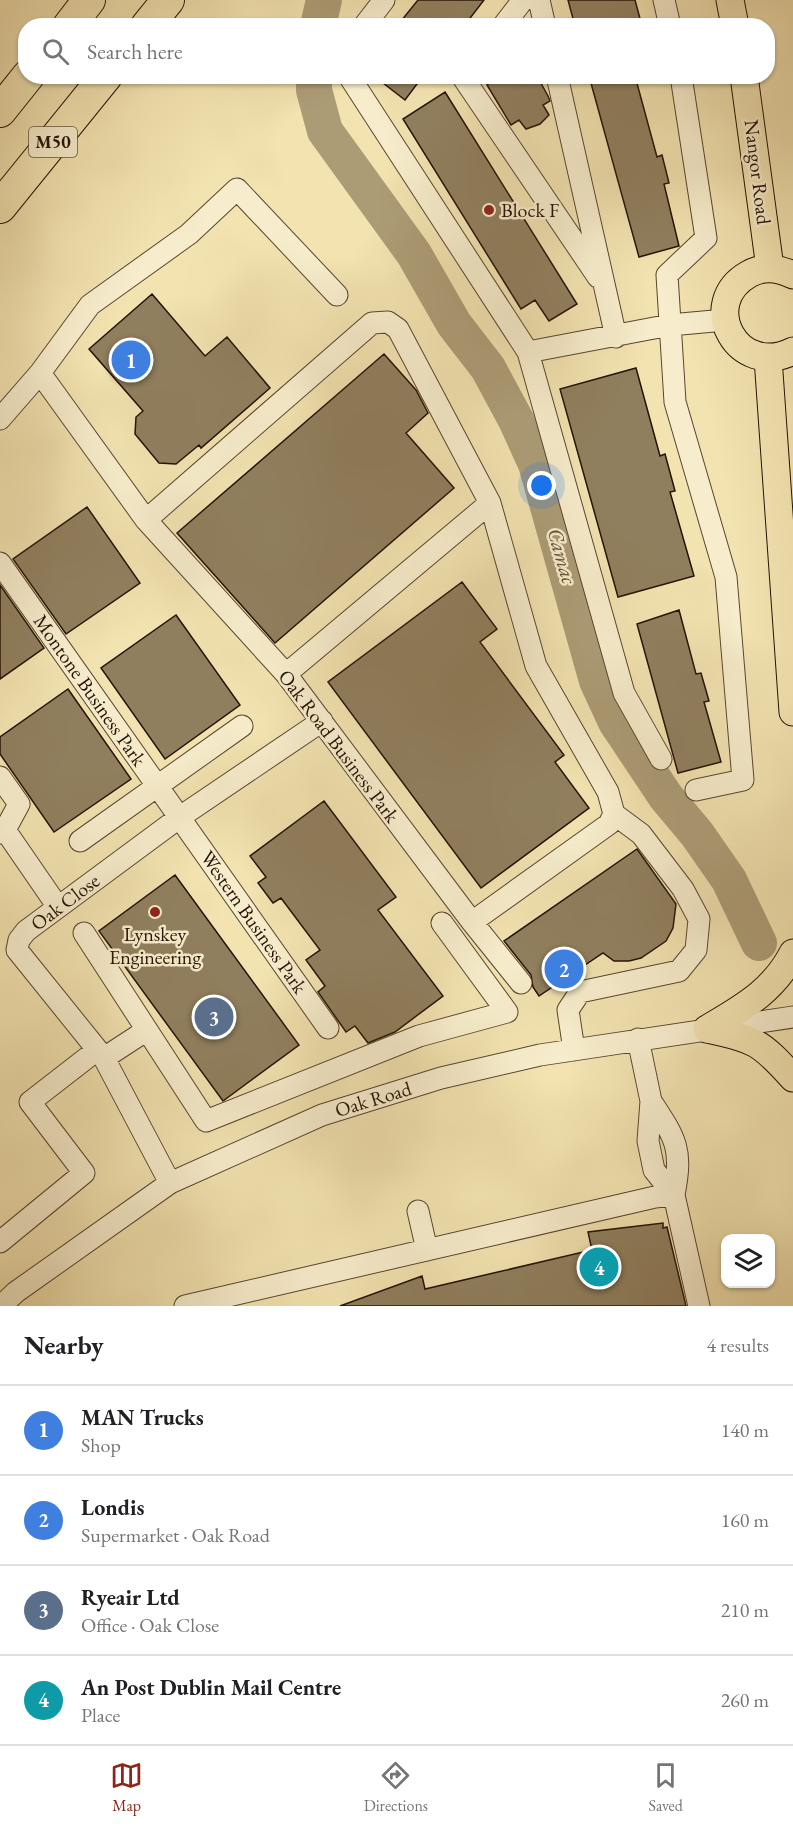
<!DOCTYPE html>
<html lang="en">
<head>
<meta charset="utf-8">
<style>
	:root { --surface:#fff; --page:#f6f6f6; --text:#202124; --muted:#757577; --line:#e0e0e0; --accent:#8f2418 }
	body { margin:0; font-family:"EB Garamond",serif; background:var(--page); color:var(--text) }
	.controls { position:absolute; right:18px; bottom:18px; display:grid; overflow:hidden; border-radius:12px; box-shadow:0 2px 4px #0004 }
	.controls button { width:54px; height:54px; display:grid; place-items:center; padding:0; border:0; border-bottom:2px solid var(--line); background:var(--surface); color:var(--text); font:30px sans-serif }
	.you { position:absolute; left:542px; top:486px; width:21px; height:21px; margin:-15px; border:4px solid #fff; border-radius:50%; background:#1a73e8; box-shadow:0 0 0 9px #1a73e833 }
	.badge { display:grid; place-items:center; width:39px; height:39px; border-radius:50%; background:var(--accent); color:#fff; font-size:20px; font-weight:700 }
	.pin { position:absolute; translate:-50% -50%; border:3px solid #fff; box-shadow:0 2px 6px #0006 }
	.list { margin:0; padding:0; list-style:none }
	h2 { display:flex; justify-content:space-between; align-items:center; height:78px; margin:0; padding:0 24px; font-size:26px }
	h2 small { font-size:20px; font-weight:400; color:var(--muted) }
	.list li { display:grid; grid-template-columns:39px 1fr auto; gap:18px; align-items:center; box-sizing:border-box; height:90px; padding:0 24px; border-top:2px solid var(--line) }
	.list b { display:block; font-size:22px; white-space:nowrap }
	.list p { margin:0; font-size:20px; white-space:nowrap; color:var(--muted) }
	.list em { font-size:20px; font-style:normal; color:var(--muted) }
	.icon { flex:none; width:33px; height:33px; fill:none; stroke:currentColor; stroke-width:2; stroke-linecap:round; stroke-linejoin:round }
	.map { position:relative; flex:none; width:793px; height:1306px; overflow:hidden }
	.search { position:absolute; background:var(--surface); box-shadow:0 2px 4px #0004; left:18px; right:18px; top:18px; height:66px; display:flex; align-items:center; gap:15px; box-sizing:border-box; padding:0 21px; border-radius:24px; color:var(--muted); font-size:22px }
	.sheet { height:438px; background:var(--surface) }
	nav { display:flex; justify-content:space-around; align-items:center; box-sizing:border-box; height:84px; border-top:2px solid var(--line); background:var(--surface); font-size:16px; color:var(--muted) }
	nav a { display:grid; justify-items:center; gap:3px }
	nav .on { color:var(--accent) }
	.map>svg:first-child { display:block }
</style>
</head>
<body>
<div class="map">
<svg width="793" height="1306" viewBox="0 0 793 1306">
	<rect width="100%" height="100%" fill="#f2e3b0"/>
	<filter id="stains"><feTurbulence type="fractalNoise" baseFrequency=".00333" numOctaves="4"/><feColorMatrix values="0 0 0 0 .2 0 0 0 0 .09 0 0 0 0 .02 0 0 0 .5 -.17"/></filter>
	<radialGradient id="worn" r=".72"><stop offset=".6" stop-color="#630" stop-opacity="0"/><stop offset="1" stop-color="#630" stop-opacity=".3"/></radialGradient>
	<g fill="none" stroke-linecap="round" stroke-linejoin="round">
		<path stroke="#ac9c76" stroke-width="36" d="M 318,26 L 324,0
			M 314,76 L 314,90 L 325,131 L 414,254 L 454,324 L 488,368 L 516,420 L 536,464 L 597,681 L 616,722 L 666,797 L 697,834 L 729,880 L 759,943"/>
	</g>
	<path fill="#907f5e" stroke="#251206" stroke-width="1.5" d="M 418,0 L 484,0 L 464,26 L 397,26 Z
		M 568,0 L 635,0 L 642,26 L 575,26 Z
		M 374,76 L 423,76 L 405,100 Z
		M 500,76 L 537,76 L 548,96 L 550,101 L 543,105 L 549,115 L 540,124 L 526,129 L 519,120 L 511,125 L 487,85 Z
		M 589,76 L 635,76 L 657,157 L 662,155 L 669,183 L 664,184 L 679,246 L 639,257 Z
		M 445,92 L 577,304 L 549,321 L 535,300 L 521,309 L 403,119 Z
		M 152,294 L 205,356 L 227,337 L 270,388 L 201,448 L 199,445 L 176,464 L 159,463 L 135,434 L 136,417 L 143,411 L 89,349 Z
		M 384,354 L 416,390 L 428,413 L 406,433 L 454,488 L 275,643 L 177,533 Z
		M 636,368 L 660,456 L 665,454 L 675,491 L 670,492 L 694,576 L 618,597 L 560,389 Z
		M 87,507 L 140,583 L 66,634 L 13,559 Z
		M 462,582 L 497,629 L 480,642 L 564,755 L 555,762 L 589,808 L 481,888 L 328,682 Z
		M 0,585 L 44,648 L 0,679 Z
		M 679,610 L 696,674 L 701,673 L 709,701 L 704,702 L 721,762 L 678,773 L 637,624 Z
		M 176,615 L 240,705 L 165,759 L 101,668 Z
		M 68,689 L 131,779 L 54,832 L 0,754 L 0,737 Z
		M 324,801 L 396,897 L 378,910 L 443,996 L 395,1032 L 368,1043 L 355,1026 L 346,1032 L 318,992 L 325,986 L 306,960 L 320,950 L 281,898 L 273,903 L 258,883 L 266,877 L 250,856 Z
		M 637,849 L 676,904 L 673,928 L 666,941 L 641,958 L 629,961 L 614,961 L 603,953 L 539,996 L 533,987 L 531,975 L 504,941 Z
		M 175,875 L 299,1045 L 223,1101 L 99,931 Z
		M 663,1223 L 663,1228 L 667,1227 L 686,1306 L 340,1306 L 422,1276 L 425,1289 L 592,1250 L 588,1232 Z"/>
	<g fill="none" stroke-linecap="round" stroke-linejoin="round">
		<g stroke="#584630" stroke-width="23">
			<path id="minor" d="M 539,0 L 545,26
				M 664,0 L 670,26
				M 364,26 L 384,0
				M 503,26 L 523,0
				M 349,76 L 528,352 L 624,693 L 661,759
				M 462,76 L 598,277
				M 557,76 L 616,337
				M 681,76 L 706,238 L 667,275 L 675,402 L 726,577 L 743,780 L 696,790
				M 528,352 L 670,325 L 725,320
				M 40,373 L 90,305 L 189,234 L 237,189 L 337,295
				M 0,419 L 40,373 L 146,520 L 286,674 L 472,922 L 521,983
				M 146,520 L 372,323 L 388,322 L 398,329 L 490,503 L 536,666 L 608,792 L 614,814 L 609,824 L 472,922
				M 0,563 L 328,1028
				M 286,674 L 490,503
				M 0,777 L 19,804 L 5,830 L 0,833
				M 5,830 L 58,907
				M 80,841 L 242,726
				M 84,933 L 206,1121 L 419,1036 L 507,1012 L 442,923
				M 638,1039 L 651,1101 L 648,1141 L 654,1170 L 674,1195 C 683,1149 676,1139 651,1101
				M 574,1050 L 568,1010 L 580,992 L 679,971 L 696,950 L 699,919 L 683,889 L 641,834 L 614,814
				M 104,1058 L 147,1030
				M 170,1183 L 104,1058 L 17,950 L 19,940 L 26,931 L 180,817 L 322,721
				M 418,1211 L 427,1250
				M 0,1242 L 84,1173 L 30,1102 L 97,1050
				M 1,1306 L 16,1292 L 170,1183 L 322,1115 L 441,1078 L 540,1055 L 793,1017
				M 185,1306 L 655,1197 L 674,1195 L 699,1306"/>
		</g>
		<g stroke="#251206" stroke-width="29">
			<path id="major" d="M 730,0 L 735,26
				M 744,76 L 770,268
				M 793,275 C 779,268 763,266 749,274 C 697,303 737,379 793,351
				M 768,358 L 793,712
				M 707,1029 C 742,1008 773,992 793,953
				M 707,1029 C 755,1040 759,1040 793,1078"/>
		</g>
		<g stroke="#251206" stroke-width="34">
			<path id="highway" d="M 69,26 L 89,0
				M 147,26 L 168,0
				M 0,111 L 28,76
				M 0,207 L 106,76"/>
		</g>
		<use href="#minor" stroke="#f7edcc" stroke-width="21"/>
		<use href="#major" stroke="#f2e3b0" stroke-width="27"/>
		<use href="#highway" stroke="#f2e3b0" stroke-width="32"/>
	</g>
	<g fill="#8f2418" stroke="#f7edcc" stroke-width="2">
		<circle cx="489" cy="210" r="6"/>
		<circle cx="155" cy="912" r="6"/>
	</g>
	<g text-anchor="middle" stroke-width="5" stroke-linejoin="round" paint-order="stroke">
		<rect fill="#f7edcc" stroke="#645441" stroke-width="1.5" x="29" y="127" width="48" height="30" rx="4.5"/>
		<g font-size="18" font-weight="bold" fill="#251206">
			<text x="53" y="148">M50</text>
		</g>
		<g font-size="20" fill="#251206" stroke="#f7edcc">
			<text transform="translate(758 172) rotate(83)" y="7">Nangor Road</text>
			<text transform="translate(90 690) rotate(55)" y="7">Montone Business Park</text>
			<text transform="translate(339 746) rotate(53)" y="7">Oak Road Business Park</text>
			<text transform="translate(65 902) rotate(-37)" y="7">Oak Close</text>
			<text transform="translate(254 922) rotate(55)" y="7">Western Business Park</text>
			<text transform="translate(373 1099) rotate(-17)" y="7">Oak Road</text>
		</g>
		<g font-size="20" fill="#251206" stroke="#f7edcc" text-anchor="start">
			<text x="501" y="217">Block F</text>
			<text x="155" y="941" text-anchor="middle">Lynskey<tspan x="155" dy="23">Engineering</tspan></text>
		</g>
		<g font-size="21" font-style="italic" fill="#625038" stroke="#f7edcc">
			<text transform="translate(562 556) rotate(74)" y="7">Camac</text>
		</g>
	</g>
	<rect width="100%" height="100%" filter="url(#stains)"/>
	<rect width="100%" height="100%" fill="url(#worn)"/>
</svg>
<div class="controls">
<button><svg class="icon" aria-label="layers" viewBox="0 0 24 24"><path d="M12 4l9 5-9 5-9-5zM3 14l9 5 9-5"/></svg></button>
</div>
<div class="you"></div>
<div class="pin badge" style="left:131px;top:360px;background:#3f7fe0">1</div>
<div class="pin badge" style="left:564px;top:969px;background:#3f7fe0">2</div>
<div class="pin badge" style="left:214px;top:1017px;background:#5c6f8a">3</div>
<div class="pin badge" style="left:599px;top:1267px;background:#0f9aa8">4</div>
<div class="search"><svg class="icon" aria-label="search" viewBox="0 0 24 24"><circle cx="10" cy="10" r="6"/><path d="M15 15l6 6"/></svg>Search here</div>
</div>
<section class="sheet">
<h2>Nearby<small>4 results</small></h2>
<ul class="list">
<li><span class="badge" style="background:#3f7fe0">1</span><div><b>MAN Trucks</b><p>Shop</p></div><em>140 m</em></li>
<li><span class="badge" style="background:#3f7fe0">2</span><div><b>Londis</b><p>Supermarket · Oak Road</p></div><em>160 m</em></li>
<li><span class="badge" style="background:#5c6f8a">3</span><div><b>Ryeair Ltd</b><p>Office · Oak Close</p></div><em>210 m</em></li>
<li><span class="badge" style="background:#0f9aa8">4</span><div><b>An Post Dublin Mail Centre</b><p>Place</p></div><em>260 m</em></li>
</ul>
</section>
<nav>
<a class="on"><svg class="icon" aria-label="map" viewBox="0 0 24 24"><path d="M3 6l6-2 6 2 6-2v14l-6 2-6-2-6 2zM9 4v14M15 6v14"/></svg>Map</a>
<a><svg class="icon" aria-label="directions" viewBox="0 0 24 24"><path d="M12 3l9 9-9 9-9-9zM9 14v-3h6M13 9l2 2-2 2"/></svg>Directions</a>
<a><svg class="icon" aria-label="saved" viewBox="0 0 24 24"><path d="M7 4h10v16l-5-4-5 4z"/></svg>Saved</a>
</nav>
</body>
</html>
